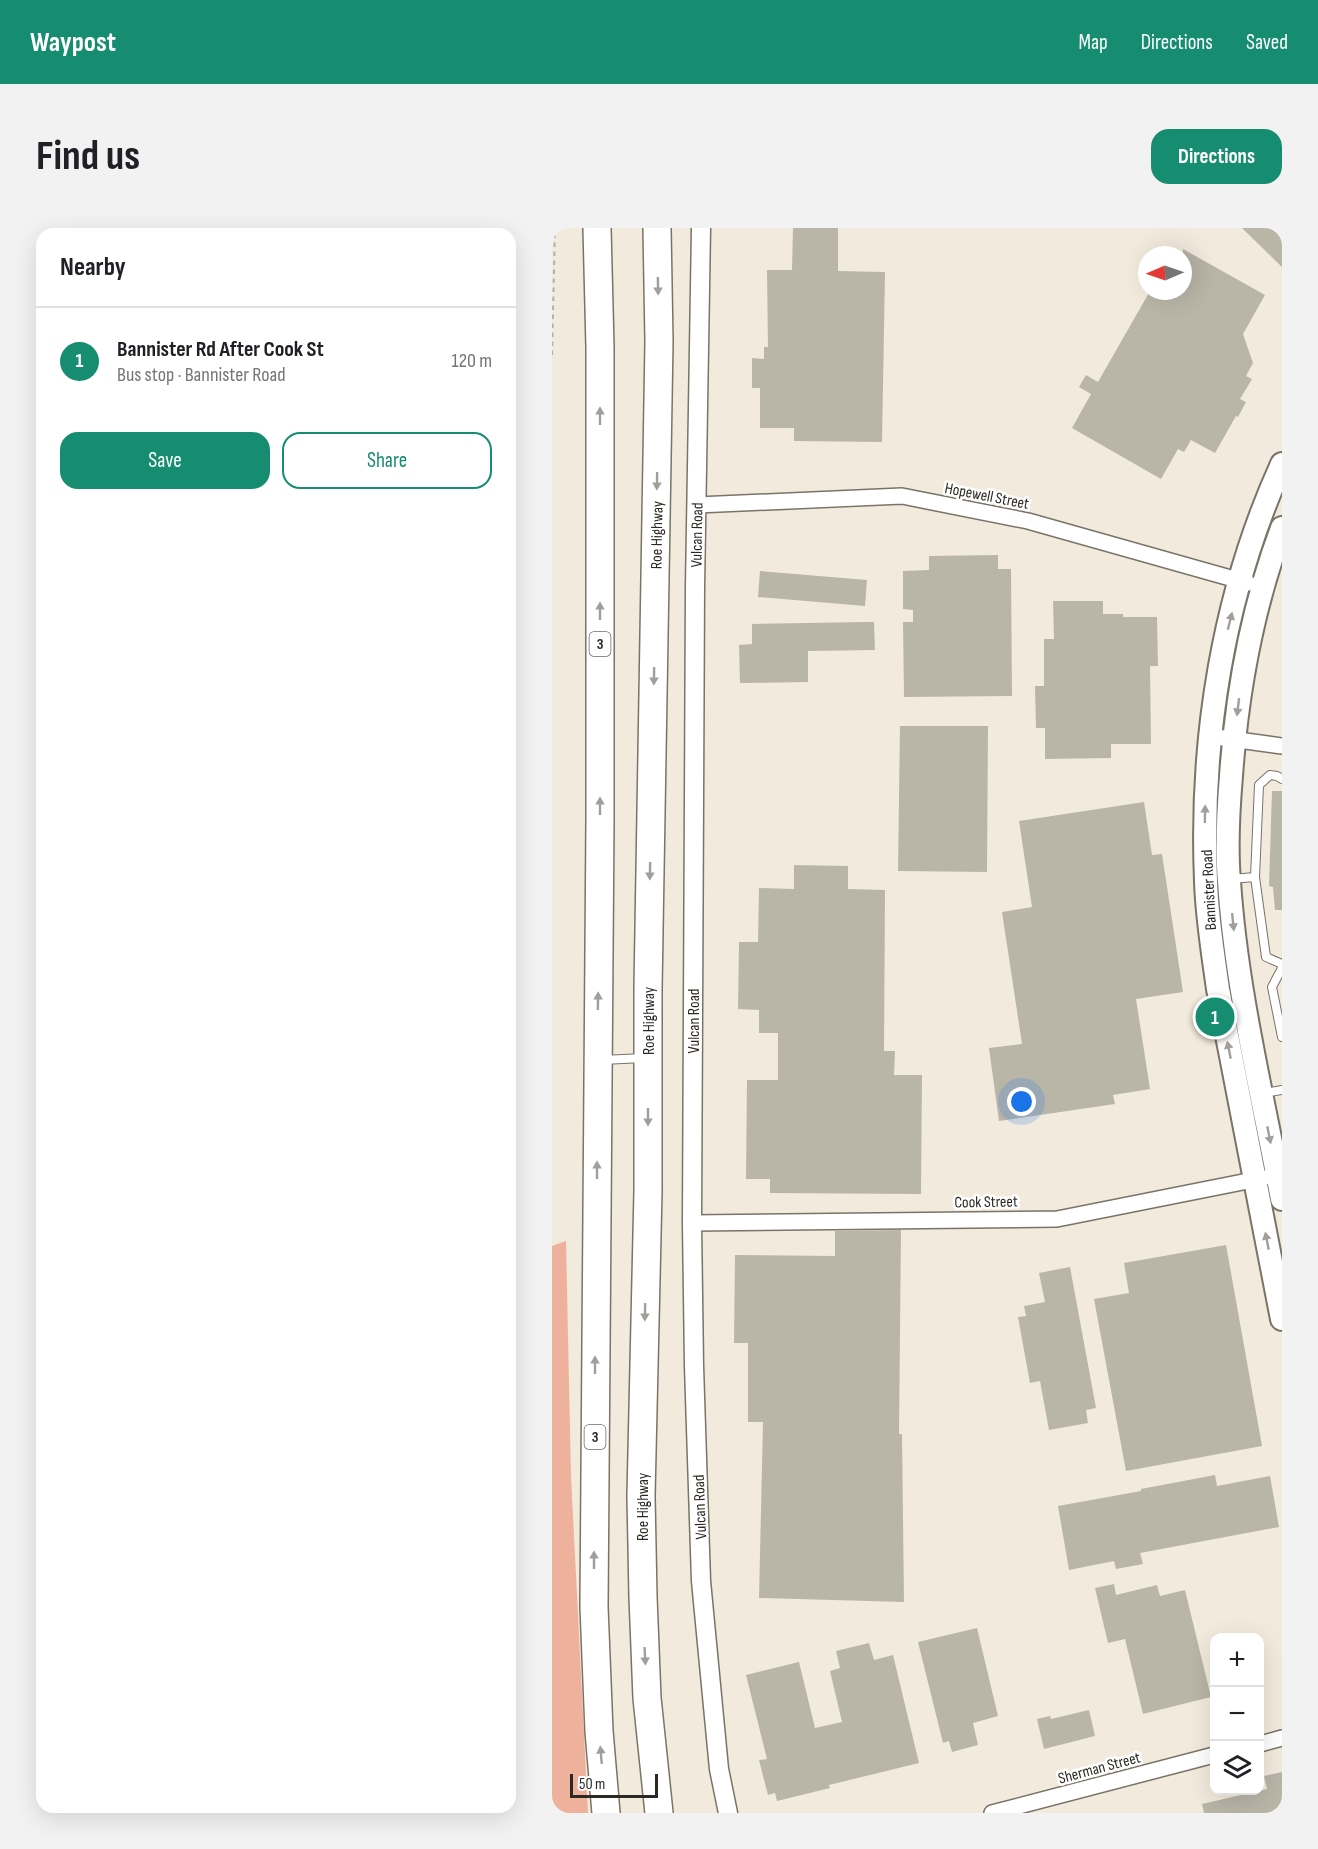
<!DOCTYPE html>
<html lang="en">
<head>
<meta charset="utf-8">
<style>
	:root { --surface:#fff; --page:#f2f2f2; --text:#202124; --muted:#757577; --line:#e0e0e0; --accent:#168d70 }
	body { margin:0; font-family:"Sofia Sans Condensed",sans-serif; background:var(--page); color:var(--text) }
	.controls { position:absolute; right:18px; bottom:18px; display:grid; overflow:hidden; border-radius:12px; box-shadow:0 6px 24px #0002 }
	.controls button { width:54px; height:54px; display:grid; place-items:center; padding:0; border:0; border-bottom:2px solid var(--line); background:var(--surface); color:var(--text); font:30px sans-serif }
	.compass { position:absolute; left:586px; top:18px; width:54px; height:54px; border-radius:50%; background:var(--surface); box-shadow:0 6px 24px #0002; rotate:268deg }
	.scale { position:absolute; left:18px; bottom:15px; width:88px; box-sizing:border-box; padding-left:6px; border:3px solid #2c2924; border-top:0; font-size:16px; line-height:21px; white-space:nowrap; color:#2c2924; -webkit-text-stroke:4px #fff; paint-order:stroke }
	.you { position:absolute; left:470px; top:874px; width:21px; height:21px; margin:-15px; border:4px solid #fff; border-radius:50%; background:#1a73e8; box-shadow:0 0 0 9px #1a73e833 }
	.badge { display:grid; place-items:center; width:39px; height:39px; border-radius:50%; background:var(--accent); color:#fff; font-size:20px; font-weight:700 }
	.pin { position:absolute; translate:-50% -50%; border:3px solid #fff; box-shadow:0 2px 6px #0006 }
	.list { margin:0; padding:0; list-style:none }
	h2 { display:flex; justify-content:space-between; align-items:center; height:78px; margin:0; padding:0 24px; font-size:26px }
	h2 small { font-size:20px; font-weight:400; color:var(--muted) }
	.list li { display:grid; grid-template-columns:39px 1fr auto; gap:18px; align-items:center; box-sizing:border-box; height:108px; padding:0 24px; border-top:2px solid var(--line) }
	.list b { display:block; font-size:22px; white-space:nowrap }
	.list p { margin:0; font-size:20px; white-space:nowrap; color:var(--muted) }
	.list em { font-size:20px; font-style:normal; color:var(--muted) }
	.actions { display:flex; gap:12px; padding:18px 24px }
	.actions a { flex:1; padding:14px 0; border:2px solid var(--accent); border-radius:18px; text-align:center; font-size:21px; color:var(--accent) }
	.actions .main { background:var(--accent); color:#fff }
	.icon { flex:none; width:33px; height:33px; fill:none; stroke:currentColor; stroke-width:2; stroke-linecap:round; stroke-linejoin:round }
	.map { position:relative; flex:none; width:730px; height:1585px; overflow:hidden; border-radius:18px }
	header { display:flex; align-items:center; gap:36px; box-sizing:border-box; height:84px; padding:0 30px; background:var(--accent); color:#fff }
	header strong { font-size:28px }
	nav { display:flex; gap:33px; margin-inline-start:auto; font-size:21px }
	.intro { display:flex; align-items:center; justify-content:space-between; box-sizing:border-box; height:144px; padding:0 36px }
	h1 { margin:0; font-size:42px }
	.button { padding:15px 27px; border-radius:18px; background:var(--accent); color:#fff; font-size:21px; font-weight:700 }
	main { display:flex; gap:36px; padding:0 36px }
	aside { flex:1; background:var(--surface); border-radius:18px; box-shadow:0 6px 24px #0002 }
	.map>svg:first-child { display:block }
</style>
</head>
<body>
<header>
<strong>Waypost</strong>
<nav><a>Map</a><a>Directions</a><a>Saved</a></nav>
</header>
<div class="intro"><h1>Find us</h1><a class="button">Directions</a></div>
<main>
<aside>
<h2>Nearby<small></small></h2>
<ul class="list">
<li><span class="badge">1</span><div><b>Bannister Rd After Cook St</b><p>Bus stop · Bannister Road</p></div><em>120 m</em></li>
</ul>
<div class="actions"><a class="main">Save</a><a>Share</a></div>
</aside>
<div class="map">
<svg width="730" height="1585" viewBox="0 0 730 1585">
	<rect width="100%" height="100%" fill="#f2eadd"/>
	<path fill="#eeb29c" d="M 14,1013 L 19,1248 L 36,1585 L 0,1585 L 0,1018 Z"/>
	<path fill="#b9b6a8" d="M 241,0 L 286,0 L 286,43 L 333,44 L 330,214 L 242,213 L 242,200 L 208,200 L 208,160 L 200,160 L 200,130 L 212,131 L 212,119 L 216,119 L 215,42 L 240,42 Z
		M 690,0 L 723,0 L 730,6 L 730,39 Z
		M 631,21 L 713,67 L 691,106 L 701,135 L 694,148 L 700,151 L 688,171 L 694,174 L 686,189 L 684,188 L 663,225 L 639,212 L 632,224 L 626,221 L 609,251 L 520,200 L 539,166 L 527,159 L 534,147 L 546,154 L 598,63 L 631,63 Z
		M 446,327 L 446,341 L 459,341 L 460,468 L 352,469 L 351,394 L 361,394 L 361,382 L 351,381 L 351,343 L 377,342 L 377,328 Z
		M 208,343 L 315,352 L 313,378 L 206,369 Z
		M 501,373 L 551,373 L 551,386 L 571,386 L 571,389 L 605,389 L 606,438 L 598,438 L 599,516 L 559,516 L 559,530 L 493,531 L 493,500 L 484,500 L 483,458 L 492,458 L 492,411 L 502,411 Z
		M 314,394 L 322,394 L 323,422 L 256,423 L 256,454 L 188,455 L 187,417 L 200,416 L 200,396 Z
		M 348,498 L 436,498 L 435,644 L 346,643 Z
		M 720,563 L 730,563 L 730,682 L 723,682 L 721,659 L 717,658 Z
		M 592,574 L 600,627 L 610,626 L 631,764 L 584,771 L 598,861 L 561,867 L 563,876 L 447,893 L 437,820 L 470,816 L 450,684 L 480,679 L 467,593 Z
		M 242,637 L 296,638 L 296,661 L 333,662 L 332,823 L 343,823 L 342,847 L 370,847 L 369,966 L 218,965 L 218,951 L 194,951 L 195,852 L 226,852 L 226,805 L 207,805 L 207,782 L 186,781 L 187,714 L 206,714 L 207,660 L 242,661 Z
		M 349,1002 L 347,1206 L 350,1206 L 352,1374 L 207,1370 L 211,1194 L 196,1194 L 196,1115 L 182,1115 L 183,1027 L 283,1028 L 283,1003 Z
		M 674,1017 L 710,1218 L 574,1243 L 542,1071 L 577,1065 L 572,1035 Z
		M 518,1039 L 544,1180 L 534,1182 L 536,1195 L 497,1202 L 488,1153 L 478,1155 L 466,1089 L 474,1088 L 472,1078 L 493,1074 L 487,1045 Z
		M 663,1247 L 665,1258 L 718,1248 L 727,1299 L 588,1325 L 591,1336 L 564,1341 L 562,1333 L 517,1342 L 506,1278 L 589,1263 L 589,1261 Z
		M 562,1356 L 564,1367 L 605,1357 L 608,1368 L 633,1362 L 659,1469 L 591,1486 L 573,1411 L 556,1415 L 543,1360 Z
		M 425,1400 L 446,1488 L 421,1495 L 426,1517 L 400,1524 L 397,1513 L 391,1515 L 366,1414 Z
		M 317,1415 L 322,1432 L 341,1427 L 367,1535 L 277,1557 L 278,1560 L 225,1573 L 223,1565 L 216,1567 L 207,1532 L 215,1531 L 194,1447 L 247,1434 L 263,1500 L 290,1494 L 278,1443 L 288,1440 L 284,1423 Z
		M 537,1482 L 543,1508 L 492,1521 L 485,1491 L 498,1488 L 499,1491 Z
		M 730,1544 L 730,1585 L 652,1585 L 650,1576 L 715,1561 L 712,1548 Z"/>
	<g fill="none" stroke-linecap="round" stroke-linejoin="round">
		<g stroke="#7a7367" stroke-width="10">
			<path id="service" d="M 703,649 L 714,729 L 730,736
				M 679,651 L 703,649 L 707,557 L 718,547 L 725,548 L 730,551
				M 730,740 L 720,759 L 730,809
				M 50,832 L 92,830
				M 712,865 L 730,862"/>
		</g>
		<g stroke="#7a7367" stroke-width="18">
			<path id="minor" d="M 145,277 L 350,268 L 476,293 L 696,355
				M 657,508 L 730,518
				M 140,995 L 505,991 L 711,950
				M 708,1516 L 730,1510
				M 440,1585 L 662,1527"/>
		</g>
		<g stroke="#7a7367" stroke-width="21">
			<path id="tertiary" d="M 149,0 L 143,359 L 140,995 L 142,1138 L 149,1353 L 167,1541 L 176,1585"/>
		</g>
		<g stroke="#7a7367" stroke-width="26">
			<path id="primary" d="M 730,236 C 671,366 648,511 654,653 C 655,689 661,725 666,761 L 730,1091
				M 730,300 C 700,380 685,463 679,548 C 676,583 674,618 677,653 C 684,760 710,865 730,971"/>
		</g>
		<g stroke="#7a7367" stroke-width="30">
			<path id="motorway" d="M 45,0 L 48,119 L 48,592 L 42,1379 L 47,1503 L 54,1585
				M 105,0 L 107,113 L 96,761 L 96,963 L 89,1268 L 91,1369 L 95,1470 L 107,1585"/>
		</g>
		<path stroke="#b6afa5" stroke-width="2" stroke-dasharray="4.5 4.5" stroke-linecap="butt" d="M 0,127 L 3,0"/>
		<use href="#service" stroke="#fff" stroke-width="8"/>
		<use href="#minor" stroke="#fff" stroke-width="15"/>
		<use href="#tertiary" stroke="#fff" stroke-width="18"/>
		<use href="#primary" stroke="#fff" stroke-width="22"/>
		<use href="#motorway" stroke="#fff" stroke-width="27"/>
	</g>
	<defs><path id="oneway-solid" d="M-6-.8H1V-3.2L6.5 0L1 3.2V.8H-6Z" transform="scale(1.5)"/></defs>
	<g fill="#a09f9c">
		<use href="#oneway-solid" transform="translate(106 58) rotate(89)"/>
		<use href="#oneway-solid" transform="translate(48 188) rotate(-90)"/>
		<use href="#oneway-solid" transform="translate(105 253) rotate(91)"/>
		<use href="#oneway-solid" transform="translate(48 383) rotate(-90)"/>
		<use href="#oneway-solid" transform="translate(678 393) rotate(-76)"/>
		<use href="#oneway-solid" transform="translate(102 448) rotate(91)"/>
		<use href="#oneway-solid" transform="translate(686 479) rotate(97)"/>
		<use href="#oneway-solid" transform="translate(48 578) rotate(-90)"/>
		<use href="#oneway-solid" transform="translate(653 586) rotate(-89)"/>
		<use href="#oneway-solid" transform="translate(98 643) rotate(91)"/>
		<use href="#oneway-solid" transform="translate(681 694) rotate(84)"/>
		<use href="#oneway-solid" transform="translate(46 773) rotate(-89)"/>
		<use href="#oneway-solid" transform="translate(677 822) rotate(-101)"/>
		<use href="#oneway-solid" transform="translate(96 889) rotate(90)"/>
		<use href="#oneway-solid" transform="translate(717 907) rotate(79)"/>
		<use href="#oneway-solid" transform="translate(45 942) rotate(-90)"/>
		<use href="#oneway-solid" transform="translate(715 1013) rotate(-101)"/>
		<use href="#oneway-solid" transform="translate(93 1084) rotate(91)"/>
		<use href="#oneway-solid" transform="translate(43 1137) rotate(-90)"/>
		<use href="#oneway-solid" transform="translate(42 1332) rotate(-90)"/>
		<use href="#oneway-solid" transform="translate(93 1428) rotate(87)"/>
		<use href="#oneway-solid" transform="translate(49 1527) rotate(-95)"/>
	</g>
	<g text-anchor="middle" stroke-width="5" stroke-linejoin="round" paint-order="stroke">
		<g fill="#fff" stroke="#6b6966" stroke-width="1.5">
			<rect x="37.5" y="404" width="21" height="24" rx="4.5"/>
			<rect x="32.5" y="1197" width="21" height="24" rx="4.5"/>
		</g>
		<g font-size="15" font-weight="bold" fill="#2c2924">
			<text x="48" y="421">3</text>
			<text x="43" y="1214">3</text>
		</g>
		<g font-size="16" fill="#2c2924" stroke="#fff">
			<text transform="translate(435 267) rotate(11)" y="6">Hopewell Street</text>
			<text transform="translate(104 307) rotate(-89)" y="6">Roe Highway</text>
			<text transform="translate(144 307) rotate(-89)" y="6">Vulcan Road</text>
			<text transform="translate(656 662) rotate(-93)" y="6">Bannister Road</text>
			<text transform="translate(96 793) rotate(-90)" y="6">Roe Highway</text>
			<text transform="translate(141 793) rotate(-90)" y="6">Vulcan Road</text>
			<text transform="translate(434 973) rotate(-1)" y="6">Cook Street</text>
			<text transform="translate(90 1279) rotate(-90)" y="6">Roe Highway</text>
			<text transform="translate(147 1279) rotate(-92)" y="6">Vulcan Road</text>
			<text transform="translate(547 1539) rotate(-15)" y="6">Sherman Street</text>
		</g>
	</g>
</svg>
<div class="controls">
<button>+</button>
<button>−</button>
<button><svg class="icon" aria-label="layers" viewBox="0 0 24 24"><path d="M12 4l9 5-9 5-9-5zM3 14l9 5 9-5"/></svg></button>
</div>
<svg class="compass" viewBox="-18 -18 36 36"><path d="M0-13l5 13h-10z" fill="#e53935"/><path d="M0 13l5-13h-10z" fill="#757577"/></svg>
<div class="scale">50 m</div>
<div class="you"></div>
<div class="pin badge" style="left:663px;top:789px">1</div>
</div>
</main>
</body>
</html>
